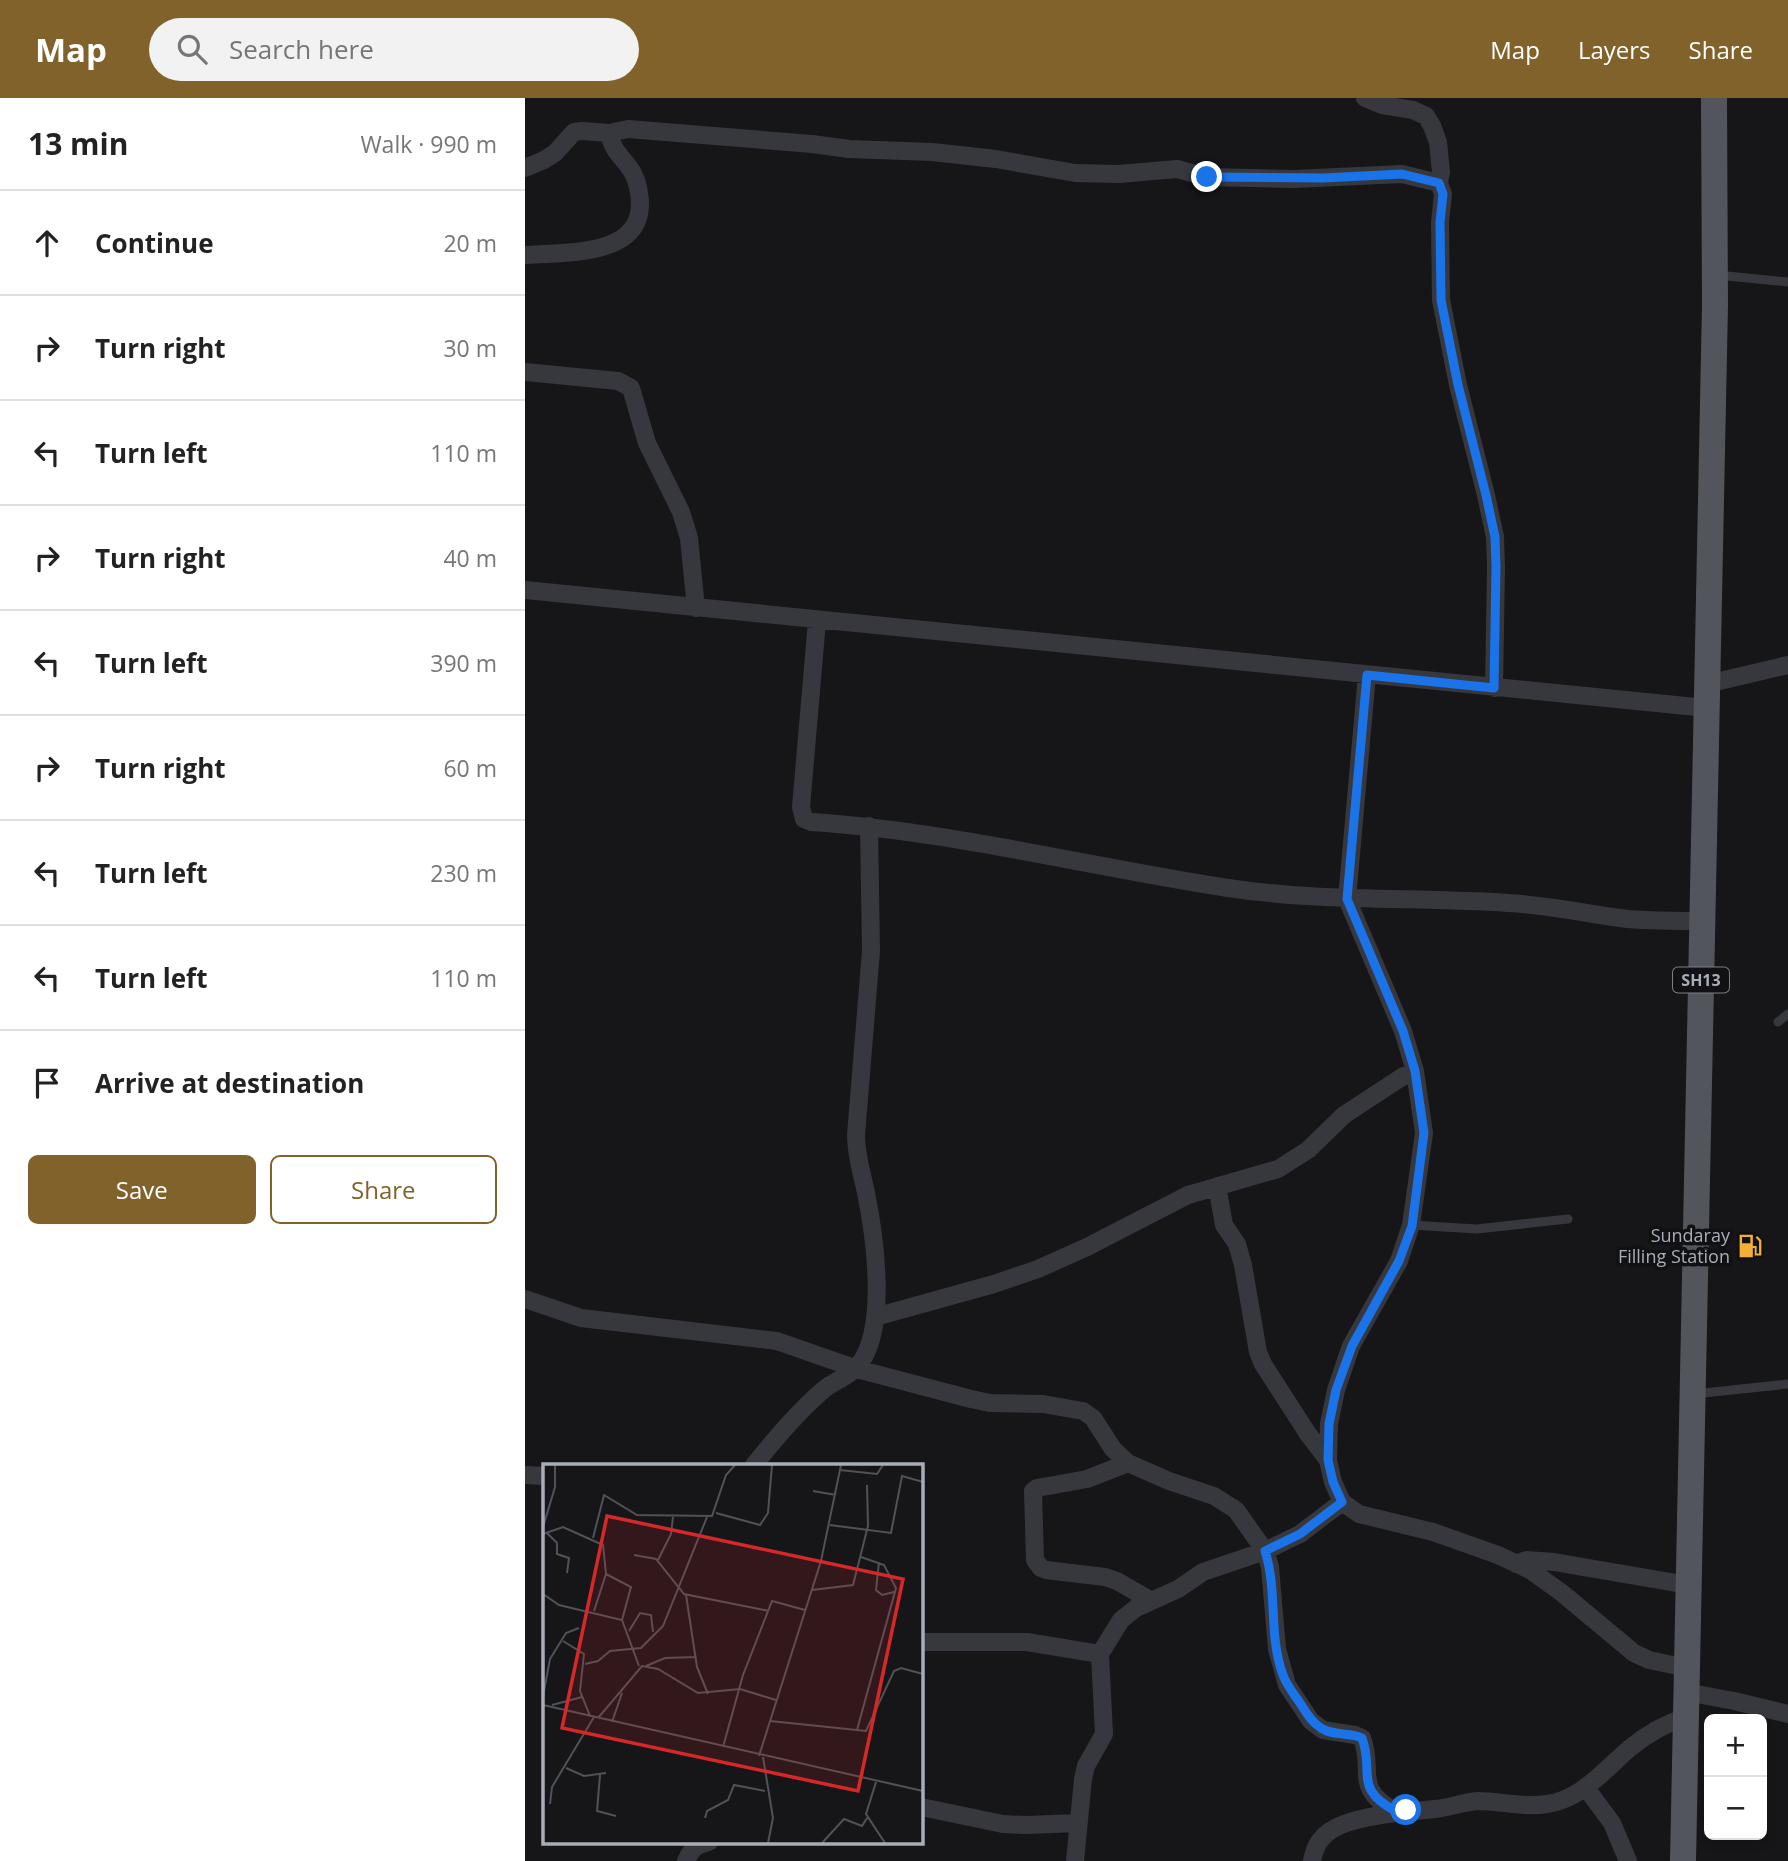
<!DOCTYPE html>
<html lang="en">
<head>
<meta charset="utf-8">
<style>
	:root { --surface:#fff; --page:#f2f2f2; --text:#222; --muted:#767676; --line:#e0e0e0; --accent:#80622a }
	body { margin:0; font-family:"Open Sans",sans-serif; background:var(--page); color:var(--text) }
	.controls { position:absolute; right:21px; bottom:21px; display:grid; overflow:hidden; border-radius:10px; box-shadow:0 4px 10px #0003 }
	.controls button { width:63px; height:63px; display:grid; place-items:center; padding:0; border:0; border-bottom:2px solid var(--line); background:var(--surface); color:var(--text); font:35px sans-serif }
	.stop { position:absolute; width:21px; height:21px; margin:-16px; border:5px solid #1a73e8; border-radius:50%; background:#fff }
	.stop.end { background:#1a73e8; border-color:#fff; box-shadow:0 2px 7px #0008 }
	.list { margin:0; padding:0; list-style:none }
	h2 { display:flex; justify-content:space-between; align-items:center; height:91px; margin:0; padding:0 28px; font-size:30px }
	h2 small { font-size:23px; font-weight:400; color:var(--muted) }
	.list li { display:grid; grid-template-columns:46px 1fr auto; gap:21px; align-items:center; box-sizing:border-box; height:105px; padding:0 28px; border-top:2px solid var(--line) }
	.list b { display:block; font-size:26px; white-space:nowrap }
	.list em { font-size:23px; font-style:normal; color:var(--muted) }
	.actions { display:flex; gap:14px; padding:21px 28px }
	.actions a { flex:1; padding:16px 0; border:2px solid var(--accent); border-radius:10px; text-align:center; font-size:24px; color:var(--accent) }
	.actions .main { background:var(--accent); color:#fff }
	.icon { flex:none; width:38px; height:38px; fill:none; stroke:currentColor; stroke-width:2; stroke-linecap:round; stroke-linejoin:round }
	.map { position:relative; flex:none; width:1263px; height:1763px; overflow:hidden }
	header { display:flex; align-items:center; gap:42px; box-sizing:border-box; height:98px; padding:0 35px; background:var(--accent); color:#fff }
	header strong { font-size:33px }
	nav { display:flex; gap:38px; margin-inline-start:auto; font-size:24px }
	.search { width:490px; height:63px; background:var(--page); display:flex; align-items:center; gap:18px; box-sizing:border-box; padding:0 24px; border-radius:38px; color:var(--muted); font-size:26px }
	main { display:flex }
	aside { flex:1; background:var(--surface) }
	.map>svg:first-child { display:block }
</style>
</head>
<body>
<header>
<strong>Map</strong>
<div class="search"><svg class="icon" aria-label="search" viewBox="0 0 24 24"><circle cx="10" cy="10" r="6"/><path d="M15 15l6 6"/></svg>Search here</div>
<nav><a>Map</a><a>Layers</a><a>Share</a></nav>
</header>
<main>
<aside>
<h2>13 min<small>Walk · 990 m</small></h2>
<ul class="list">
<li><svg class="icon" aria-label="ahead" viewBox="0 0 24 24"><path d="M12 20V5M6 11l6-6 6 6"/></svg><div><b>Continue</b></div><em>20 m</em></li>
<li><svg class="icon" aria-label="right" viewBox="0 0 24 24"><path d="M7 20v-9h11M14 6l5 5-5 5"/></svg><div><b>Turn right</b></div><em>30 m</em></li>
<li><svg class="icon" aria-label="left" viewBox="0 0 24 24"><path d="M17 20v-9H6M10 6l-5 5 5 5"/></svg><div><b>Turn left</b></div><em>110 m</em></li>
<li><svg class="icon" aria-label="right" viewBox="0 0 24 24"><path d="M7 20v-9h11M14 6l5 5-5 5"/></svg><div><b>Turn right</b></div><em>40 m</em></li>
<li><svg class="icon" aria-label="left" viewBox="0 0 24 24"><path d="M17 20v-9H6M10 6l-5 5 5 5"/></svg><div><b>Turn left</b></div><em>390 m</em></li>
<li><svg class="icon" aria-label="right" viewBox="0 0 24 24"><path d="M7 20v-9h11M14 6l5 5-5 5"/></svg><div><b>Turn right</b></div><em>60 m</em></li>
<li><svg class="icon" aria-label="left" viewBox="0 0 24 24"><path d="M17 20v-9H6M10 6l-5 5 5 5"/></svg><div><b>Turn left</b></div><em>230 m</em></li>
<li><svg class="icon" aria-label="left" viewBox="0 0 24 24"><path d="M17 20v-9H6M10 6l-5 5 5 5"/></svg><div><b>Turn left</b></div><em>110 m</em></li>
<li><svg class="icon" aria-label="arrive" viewBox="0 0 24 24"><path d="M6 21V4h12l-3 4 3 4H6"/></svg><div><b>Arrive at destination</b></div></li>
</ul>
<div class="actions"><a class="main">Save</a><a>Share</a></div>
</aside>
<div class="map">
<svg width="1263" height="1763" viewBox="0 0 1263 1763">
	<rect width="100%" height="100%" fill="#161618"/>
	<g fill="none" stroke-linecap="round" stroke-linejoin="round">
		<path stroke="#37383d" stroke-width="9" d="M 1192,177 L 1263,184
			M 1253,924 L 1263,916
			M 886,1127 L 952,1131 L 1043,1121
			M 1169,1296 L 1263,1286"/>
		<path stroke="#37383d" stroke-width="18" d="M 840,0 L 857,7 L 888,12 L 901,18 L 907,28 L 913,44 L 916,74 L 914,85 L 918,96 L 915,124 L 916,202 L 933,287 L 961,397 L 970,439 L 971,469 L 969,590
			M 0,70 L 19,62 L 30,55 L 49,34 L 57,33 L 84,35 L 103,31 L 287,46 L 324,51 L 407,54 L 471,61 L 550,75 L 594,76 L 652,71 L 682,79 L 769,81 L 877,76 L 914,85
			M 0,157 C 50,154 134,159 111,82 C 105,63 88,58 84,35
			M 0,274 L 93,283 L 106,290 L 122,345 L 156,414 L 164,440 L 171,510
			M 0,492 L 1181,610
			M 292,523 L 276,709 L 279,721 L 286,724 C 426,733 564,769 703,790 C 796,804 889,799 983,805 C 1024,807 1063,816 1103,821 C 1128,823 1153,823 1177,823
			M 842,577 L 822,801 L 878,933 L 890,973 L 899,1035 L 886,1127 L 874,1163 L 826,1248 L 811,1292 L 804,1326 L 803,1362 L 808,1384 L 817,1404 L 834,1416 L 908,1434 L 973,1457 L 1005,1472 L 1037,1495 L 1109,1555 L 1124,1562 L 1162,1570
			M 1182,586 L 1263,567
			M 692,1088 L 699,1127 L 712,1146 L 718,1167 L 733,1254 L 738,1266 L 783,1336 L 803,1362
			M 0,1201 L 56,1220 L 252,1243 L 332,1271 L 446,1301 L 465,1305 L 518,1306 L 558,1313 L 568,1320 L 588,1351 L 603,1365 L 644,1383 L 689,1398 L 711,1412 L 740,1453 L 745,1469 L 752,1551 L 762,1587 L 786,1623 L 798,1632 L 830,1637 L 837,1640 C 850,1675 827,1689 871,1714
			M 350,1219 L 469,1186 L 513,1171 L 562,1149 L 663,1097 L 753,1071 L 783,1052 L 819,1017 L 877,979 L 890,973
			M 603,1365 L 562,1381 L 512,1390 L 508,1393 L 510,1462 L 516,1470 L 521,1472 L 580,1479 L 592,1483 L 625,1502
			M 229,1367 C 249,1342 277,1309 302,1289 C 312,1282 326,1277 333,1268 C 363,1232 350,1139 341,1095 C 337,1075 331,1058 331,1037 L 346,853 L 344,728
			M 0,1377 L 19,1378
			M 991,1466 L 1001,1462 L 1029,1464 L 1163,1487
			M 396,1544 L 502,1544 L 575,1556
			M 1161,1594 L 1209,1603 L 1263,1616
			M 1061,1690 L 1087,1725 L 1103,1763
			M 396,1709 L 478,1726 L 501,1727 L 553,1725
			M 161,1763 C 166,1751 171,1747 184,1744
			M 550,1763 L 558,1681 L 561,1668 L 579,1636 L 575,1556 L 596,1522 L 611,1510 L 653,1491 L 678,1474 L 740,1453 L 775,1436 L 817,1404
			M 787,1763 C 789,1754 791,1746 798,1739 C 817,1717 882,1714 910,1711 C 924,1710 938,1704 953,1703 C 976,1703 998,1710 1022,1706 C 1057,1701 1079,1672 1105,1650 C 1122,1636 1139,1626 1161,1619"/>
		<path stroke="#53555c" stroke-width="26" d="M 1158,1763 L 1190,207 L 1189,0"/>
	</g>
	<g fill="none" stroke-linecap="round" stroke-linejoin="round">
		<path stroke="#1a73e8" stroke-width="9" d="M 682,79 L 798,80 L 877,76 L 914,85 L 918,96 L 915,124 L 916,202 L 933,287 L 961,397 L 970,439 L 971,469 L 969,590 L 842,577 L 822,801 L 878,933 L 890,973 L 899,1035 L 887,1128 L 874,1163 L 827,1248 L 811,1292 L 804,1326 L 803,1362 L 808,1384 L 817,1404 L 775,1436 L 740,1453 C 753,1494 743,1537 758,1577 C 762,1588 769,1596 775,1605 C 781,1614 786,1624 796,1630 C 807,1638 825,1634 837,1640 C 850,1675 827,1690 872,1714 L 881,1712"/>
	</g>
	<defs>
		<g id="fuel-bare" transform="scale(1.89)"><path d="M-5.5-6h7V0h2V4h1.3V-2.5L3-4.5l.8-.8L6-3V5H2.5V1h-1V6h-7ZM-4.2-4.7v3.2H.2V-4.7Z" fill="#f2b134" stroke="#111113" stroke-width="2.5" paint-order="stroke"/></g>
	</defs>
	<g fill-rule="evenodd">
		<use href="#fuel-bare" x="1225" y="1148"/>
	</g>
	<g text-anchor="middle" stroke-width="7" stroke-linejoin="round" paint-order="stroke">
		<rect fill="#111113" stroke="#7b7e86" stroke-width="2" x="1148" y="869.5" width="56" height="25" rx="5"/>
		<g font-size="16" font-weight="bold" fill="#a8adb8">
			<text x="1176" y="888">SH13</text>
		</g>
		<g font-size="18" fill="#a8adb8" stroke="#111113" text-anchor="end">
			<text x="1205" y="1144">Sundaray<tspan x="1205" dy="21">Filling Station</tspan></text>
		</g>
	</g>
	<g transform="translate(18 1366)">
		<rect width="380" height="380" fill="#161618"/>
		<path fill="none" stroke="#505258" stroke-width="2" d="M 297,6 L 334,10 L 340,1M 270,27 L 293,31M 173,49 L 217,61 L 225,49 L 229,1M 287,61 L 348,69 L 359,12 L 380,18M 0,63 L 12,23 L 12,1M 4,69 L 14,79 L 14,90 L 26,94 L 24,109M 0,70 L 20,63 L 60,81 L 63,110 L 51,147M 50,74 L 61,31 L 94,51 L 169,52 L 183,11 L 192,1M 91,91 L 113,95 L 141,130 L 226,147M 115,96 L 128,70 L 130,53M 336,98 L 333,126 L 339,131 L 351,128M 63,110 L 88,123 L 79,156M 269,126 L 310,121 L 325,62 L 324,21M 0,130 L 16,141 L 79,156 L 96,202M 143,131 L 154,203 L 165,230M 86,167 L 97,149 L 108,151 L 110,168M 20,177 L 41,190 L 37,227 L 47,252M 42,200 L 55,197 L 67,187 L 98,184 L 120,162 L 164,53M 103,202 L 122,194 L 153,193M 0,232 L 7,195 L 23,169 L 36,164M 0,241 L 380,327M 9,241 L 39,233M 55,254 L 99,202 L 115,205 L 155,229 L 197,225 L 233,236M 227,257 L 323,267 L 351,207 L 358,204 L 380,210M 69,258 L 79,229M 314,266 L 353,124 L 341,101 L 318,93M 180,283 L 200,211 L 229,137 L 262,146M 216,292 L 278,97 L 298,1M 220,293 L 230,354 L 225,379M 23,304 L 41,312 L 63,309M 57,311 L 54,347 L 73,352M 333,318 L 323,350 L 342,379M 7,340 L 9,323 L 51,253M 162,354 L 164,347 L 185,336 L 191,321 L 222,327M 279,379 L 301,355 L 319,362 L 324,354"/>
		<path fill="#d62828" fill-opacity="0.15" stroke="#d62828" stroke-width="3.5" d="M 64,52 L 360,115 L 315,327 L 19,264 Z"/>
		<rect width="380" height="380" fill="none" stroke="#a8adb8" stroke-width="3.5"/>
	</g>
</svg>
<div class="controls">
<button>+</button>
<button>−</button>
</div>
<div class="stop" style="left:881px;top:1712px"></div>
<div class="stop end" style="left:682px;top:79px"></div>
</div>
</main>
</body>
</html>
